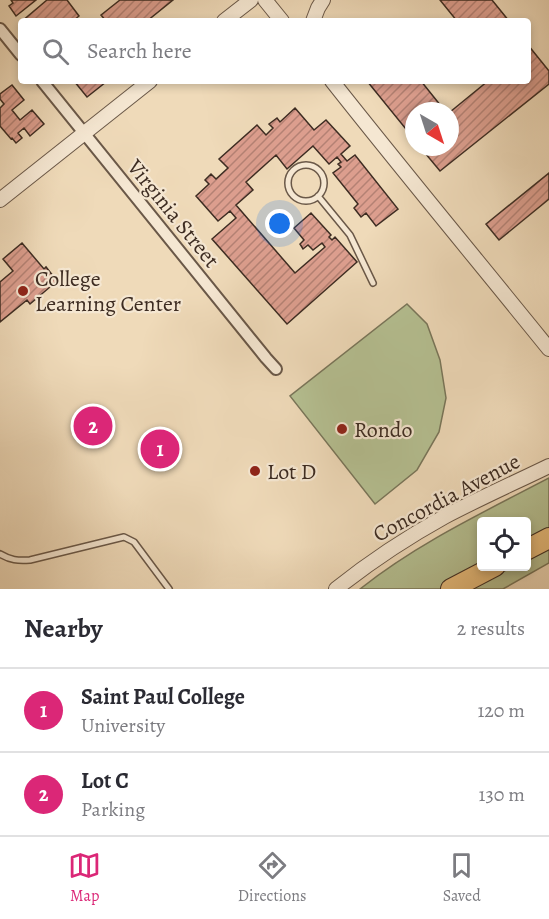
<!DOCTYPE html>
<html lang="en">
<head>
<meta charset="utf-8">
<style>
	:root { --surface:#fff; --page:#f7f7f7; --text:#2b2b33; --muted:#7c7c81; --line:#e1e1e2; --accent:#db2777 }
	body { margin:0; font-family:Alegreya,serif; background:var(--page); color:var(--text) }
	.controls { position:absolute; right:18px; bottom:18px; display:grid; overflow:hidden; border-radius:6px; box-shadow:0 3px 9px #0003 }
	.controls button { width:54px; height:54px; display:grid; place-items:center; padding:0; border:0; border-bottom:2px solid var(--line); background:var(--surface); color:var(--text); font:30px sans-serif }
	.compass { position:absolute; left:405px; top:102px; width:54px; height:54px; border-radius:50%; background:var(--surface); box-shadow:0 3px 9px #0003; rotate:141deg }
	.you { position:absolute; left:280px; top:224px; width:21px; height:21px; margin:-15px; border:4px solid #fff; border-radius:50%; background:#1a73e8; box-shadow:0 0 0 9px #1a73e833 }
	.badge { display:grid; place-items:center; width:39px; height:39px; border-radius:50%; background:var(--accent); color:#fff; font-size:20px; font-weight:700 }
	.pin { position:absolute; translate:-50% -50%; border:3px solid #fff; box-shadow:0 2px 6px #0006 }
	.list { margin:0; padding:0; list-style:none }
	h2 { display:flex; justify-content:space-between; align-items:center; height:78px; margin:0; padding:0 24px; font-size:26px }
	h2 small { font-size:20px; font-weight:400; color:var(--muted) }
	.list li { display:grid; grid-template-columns:39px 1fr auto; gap:18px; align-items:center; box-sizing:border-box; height:84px; padding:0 24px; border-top:2px solid var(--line) }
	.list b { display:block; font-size:22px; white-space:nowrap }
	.list p { margin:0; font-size:20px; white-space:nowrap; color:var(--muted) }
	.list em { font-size:20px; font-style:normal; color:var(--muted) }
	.icon { flex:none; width:33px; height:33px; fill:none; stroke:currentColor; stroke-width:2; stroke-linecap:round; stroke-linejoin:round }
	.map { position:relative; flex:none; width:549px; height:589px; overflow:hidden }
	.search { position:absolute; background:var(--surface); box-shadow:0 3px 9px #0003; left:18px; right:18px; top:18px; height:66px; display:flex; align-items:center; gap:15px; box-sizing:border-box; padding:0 21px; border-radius:6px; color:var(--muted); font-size:22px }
	.sheet { height:246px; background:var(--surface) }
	nav { display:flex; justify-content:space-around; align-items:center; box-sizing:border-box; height:84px; border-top:2px solid var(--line); background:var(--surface); font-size:16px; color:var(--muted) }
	nav a { display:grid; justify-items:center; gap:3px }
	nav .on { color:var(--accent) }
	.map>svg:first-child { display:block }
</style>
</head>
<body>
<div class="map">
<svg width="549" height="589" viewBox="0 0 549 589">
	<defs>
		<pattern id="building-hatch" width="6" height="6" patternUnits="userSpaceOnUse" patternTransform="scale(1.5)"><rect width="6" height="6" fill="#dc9e8e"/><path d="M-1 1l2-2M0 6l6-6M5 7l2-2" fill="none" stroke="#b48174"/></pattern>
	</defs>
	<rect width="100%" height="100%" fill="#efdab9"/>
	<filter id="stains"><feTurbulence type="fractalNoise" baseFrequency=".00333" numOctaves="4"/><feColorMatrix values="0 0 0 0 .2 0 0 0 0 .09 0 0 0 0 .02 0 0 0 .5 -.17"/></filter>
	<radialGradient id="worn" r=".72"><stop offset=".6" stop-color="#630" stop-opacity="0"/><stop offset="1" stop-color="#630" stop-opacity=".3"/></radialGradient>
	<path fill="#b5c092" stroke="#79765a" stroke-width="1.5" d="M 407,304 L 427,324 L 440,360 L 446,398 L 439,432 L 417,470 L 375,504 L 290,396 Z
		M 549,478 L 549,534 L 527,545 L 526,522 L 482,522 L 482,566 L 443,589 L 360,589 C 418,543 484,512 549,478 Z
		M 549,547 L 549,563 L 503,589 L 470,589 L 512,567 L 526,566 L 527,559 Z"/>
	<path fill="url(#building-hatch)" stroke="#3d2c22" stroke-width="1.5" d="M 11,0 L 36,0 L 16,16 L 9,6 L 13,3 Z
		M 47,0 L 67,0 L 79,16 L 73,21 L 21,22 Z
		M 120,0 L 173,0 L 147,21 L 106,21 L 101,15 Z
		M 440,0 L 492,0 L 509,21 L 457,21 Z
		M 528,45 L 549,71 L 549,84 L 440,171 L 420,147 L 450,147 L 450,112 L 488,81 L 528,81 Z
		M 74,81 L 105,81 L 106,82 L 87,97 Z
		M 367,81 L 421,81 L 445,111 L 414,111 L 414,139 Z
		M 12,85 L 24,100 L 12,110 L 20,120 L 32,110 L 44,124 L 30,136 L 24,128 L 18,133 L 22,138 L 16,143 L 12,138 L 11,139 L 0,126 L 0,108 L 4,104 L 0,99 L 0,94 Z
		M 295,108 L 314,130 L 326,120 L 350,146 L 341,154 L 347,161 L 355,155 L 398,209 L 376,226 L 366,213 L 361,217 L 354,208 L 358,204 L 333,173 L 341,167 L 338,164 L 341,162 L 337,157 L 329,164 L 313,146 L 287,169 L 276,155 L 246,182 L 253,190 L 236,205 L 295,273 L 325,247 L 322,243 L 313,250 L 308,245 L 303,249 L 300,244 L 304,240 L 294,228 L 311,213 L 331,235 L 329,237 L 332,240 L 335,237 L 357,262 L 287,324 L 212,239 L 236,218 L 230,211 L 218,221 L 196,196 L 209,184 L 205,180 L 211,174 L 216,179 L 228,168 L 219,159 L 257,125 L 266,135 L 273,128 L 269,124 L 277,118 L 280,122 Z
		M 549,173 L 549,199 L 499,240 L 486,224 Z
		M 22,243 L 44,269 L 46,267 L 57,281 L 30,304 L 27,300 L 0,322 L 0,282 L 13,271 L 3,259 Z"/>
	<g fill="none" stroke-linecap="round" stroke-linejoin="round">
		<g stroke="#6a5848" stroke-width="8">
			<path id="service" d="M288 183a18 18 0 1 1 36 0a18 18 0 1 1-36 0Z
				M 318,196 L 350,235 L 373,283
				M 0,554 C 10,560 18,561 30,560 L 124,537 L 134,542 L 169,589"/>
		</g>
		<g stroke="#6a5848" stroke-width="14">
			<path id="minor" d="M 0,29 L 21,55
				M 42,81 L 266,358 L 276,369"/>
		</g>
		<g stroke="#6a5848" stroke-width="16">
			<path id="tertiary" d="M 265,0 L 282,21
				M 224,21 L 251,0
				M 313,21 L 318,8 L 323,0
				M 332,81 C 403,171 477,260 549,349
				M 0,200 L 150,81
				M 336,589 C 370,562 406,538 444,517 C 478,499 514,483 549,466"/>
		</g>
		<g stroke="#3d2c22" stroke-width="22">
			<path id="motorway" d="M 526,550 L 549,538
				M 451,589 L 495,566"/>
		</g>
		<use href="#service" stroke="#f5e7d2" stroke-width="5"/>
		<use href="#minor" stroke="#f5e7d2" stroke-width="10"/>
		<use href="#tertiary" stroke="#f5e7d2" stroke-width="14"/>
		<use href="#motorway" stroke="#e8bd7c" stroke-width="20"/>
	</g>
	<g fill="#8f2418" stroke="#f5e7d2" stroke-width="2">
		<circle cx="23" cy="291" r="6"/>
		<circle cx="342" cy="429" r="6"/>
		<circle cx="255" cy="471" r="6"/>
	</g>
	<g text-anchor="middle" stroke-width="4.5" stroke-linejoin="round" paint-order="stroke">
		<g font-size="22" fill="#3d2c22" stroke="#f5e7d2">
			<text transform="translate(174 213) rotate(51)" y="8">Virginia Street</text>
			<text transform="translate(446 497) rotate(-28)" y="8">Concordia Avenue</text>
		</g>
		<g font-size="22" fill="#3d2c22" stroke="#f5e7d2" text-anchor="start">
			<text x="35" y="286">College<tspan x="35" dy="25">Learning Center</tspan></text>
			<text x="354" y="437">Rondo</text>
			<text x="267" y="479">Lot D</text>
		</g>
	</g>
	<rect width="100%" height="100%" filter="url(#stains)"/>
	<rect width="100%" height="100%" fill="url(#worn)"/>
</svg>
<div class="controls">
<button><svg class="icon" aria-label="locate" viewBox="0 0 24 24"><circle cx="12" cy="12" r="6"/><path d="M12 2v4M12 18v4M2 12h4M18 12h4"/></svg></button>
</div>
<svg class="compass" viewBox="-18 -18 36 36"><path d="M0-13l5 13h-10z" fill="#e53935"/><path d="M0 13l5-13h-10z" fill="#7c7c81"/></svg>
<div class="you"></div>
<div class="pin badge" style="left:160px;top:449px">1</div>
<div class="pin badge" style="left:93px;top:426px">2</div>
<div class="search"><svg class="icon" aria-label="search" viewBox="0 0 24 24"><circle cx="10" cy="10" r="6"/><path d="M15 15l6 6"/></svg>Search here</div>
</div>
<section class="sheet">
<h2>Nearby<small>2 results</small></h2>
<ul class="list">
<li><span class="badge">1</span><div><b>Saint Paul College</b><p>University</p></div><em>120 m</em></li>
<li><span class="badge">2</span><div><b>Lot C</b><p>Parking</p></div><em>130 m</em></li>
</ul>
</section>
<nav>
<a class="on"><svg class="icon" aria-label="map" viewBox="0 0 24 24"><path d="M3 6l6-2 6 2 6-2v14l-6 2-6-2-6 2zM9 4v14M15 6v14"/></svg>Map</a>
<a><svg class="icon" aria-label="directions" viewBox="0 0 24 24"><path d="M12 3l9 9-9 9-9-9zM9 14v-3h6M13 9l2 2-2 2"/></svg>Directions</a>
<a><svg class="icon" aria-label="saved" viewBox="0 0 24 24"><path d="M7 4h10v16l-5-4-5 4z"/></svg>Saved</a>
</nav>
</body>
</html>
